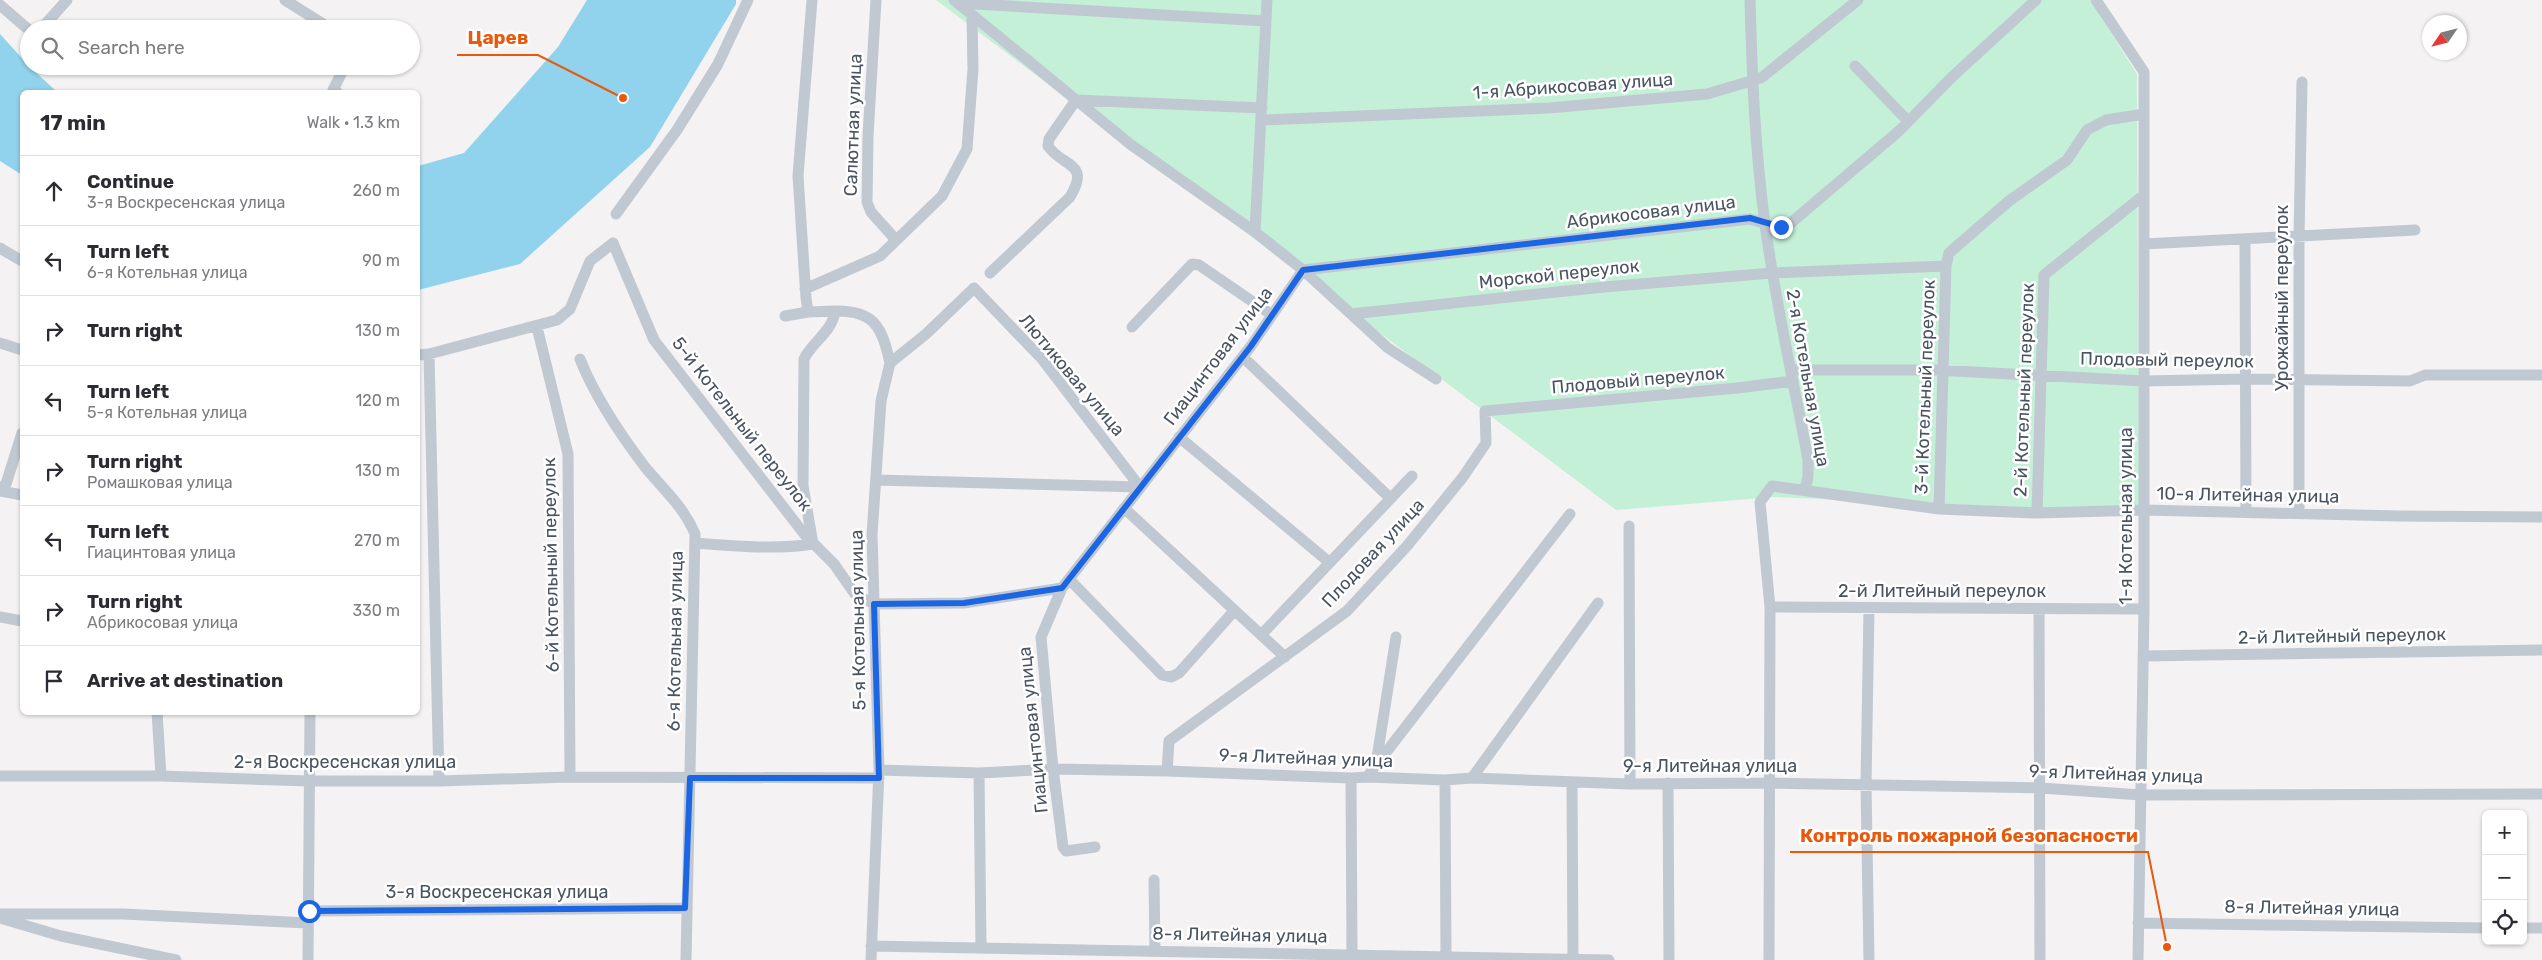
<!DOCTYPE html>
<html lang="en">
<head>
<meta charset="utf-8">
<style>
	:root { --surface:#fff; --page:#f7f7f7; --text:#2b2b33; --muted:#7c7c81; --line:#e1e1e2 }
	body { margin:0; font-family:Rubik,sans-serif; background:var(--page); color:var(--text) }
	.controls { position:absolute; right:15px; bottom:15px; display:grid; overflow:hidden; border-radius:8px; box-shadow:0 1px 4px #0004 }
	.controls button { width:45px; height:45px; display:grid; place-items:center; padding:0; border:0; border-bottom:1px solid var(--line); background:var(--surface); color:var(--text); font:25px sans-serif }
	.compass { position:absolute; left:2422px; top:15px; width:45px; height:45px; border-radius:50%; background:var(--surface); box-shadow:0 1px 4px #0004; rotate:235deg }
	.stop { position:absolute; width:15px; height:15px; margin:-11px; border:4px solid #1d66e3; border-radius:50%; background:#fff }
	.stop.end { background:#1d66e3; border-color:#fff; box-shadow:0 1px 5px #0008 }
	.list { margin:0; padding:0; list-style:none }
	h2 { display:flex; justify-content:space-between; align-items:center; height:65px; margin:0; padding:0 20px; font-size:21px }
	h2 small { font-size:16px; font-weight:400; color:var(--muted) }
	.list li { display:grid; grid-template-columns:32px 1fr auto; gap:15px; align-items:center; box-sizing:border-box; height:70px; padding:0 20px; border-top:1px solid var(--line) }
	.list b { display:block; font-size:19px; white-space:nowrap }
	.list p { margin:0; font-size:16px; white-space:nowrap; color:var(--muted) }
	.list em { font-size:16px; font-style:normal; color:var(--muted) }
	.icon { flex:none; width:28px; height:28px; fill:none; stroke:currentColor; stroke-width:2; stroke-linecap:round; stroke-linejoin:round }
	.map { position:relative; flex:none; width:2542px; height:960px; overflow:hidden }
	.search { position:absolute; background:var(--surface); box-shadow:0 1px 4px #0004; left:20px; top:20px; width:400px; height:55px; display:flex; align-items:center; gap:12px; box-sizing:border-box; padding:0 18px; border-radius:28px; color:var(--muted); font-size:19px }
	.panel { position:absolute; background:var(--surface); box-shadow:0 1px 4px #0004; left:20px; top:90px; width:400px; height:625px; border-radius:8px }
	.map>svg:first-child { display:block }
</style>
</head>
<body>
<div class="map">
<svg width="2542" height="960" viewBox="0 0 2542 960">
	<rect width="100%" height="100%" fill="#f4f2f2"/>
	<path fill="#c3f0d7" d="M 936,0 L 2090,0 L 2137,74 L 2139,512 L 1774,497 L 1616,510 Z"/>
	<path fill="#91d2ec" d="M 587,0 L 736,0 L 736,4 L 650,147 L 520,264 L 418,290 L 418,166 L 464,153 L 558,47 Z
		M 0,34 L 29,66 L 57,92 L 22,92 L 22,175 L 0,161 Z"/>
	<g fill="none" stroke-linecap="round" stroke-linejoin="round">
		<path stroke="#c0c8d1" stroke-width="11" d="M 285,0 L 331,29
			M 812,0 L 798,176 L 806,298 L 808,312 L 835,311
			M 876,0 L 868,136 L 867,202 L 871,212 L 896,240
			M 954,0 L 1130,144 L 1255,232 L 1303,270 L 1388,348 L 1436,379
			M 1750,0 C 1752,75 1755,150 1765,224 C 1775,302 1794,382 1808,460 L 1808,477 L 1805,490
			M 2096,0 L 2144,72 L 2144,609 L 2138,960
			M 958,3 L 1266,21
			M 0,5 L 29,30
			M 41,29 L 67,0
			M 1855,66 L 1908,121
			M 337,92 L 333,90 L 345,66
			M 1262,120 L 1549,108 L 1707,94 L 1761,78 L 1858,0
			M 616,214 L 677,130 L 718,64 L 748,0
			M 1255,232 L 1267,0
			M 2245,241 L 2246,512
			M 2144,244 L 2415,230
			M 0,248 L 22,261
			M 1303,270 L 1750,219 L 1773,226 L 1786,227 L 1899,131 L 1952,77 L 2036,0
			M 990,273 L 1070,197 C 1091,162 1063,168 1048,146 L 1049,139 L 1076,100 L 1262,108
			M 805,289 L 880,256 L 942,196 L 967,149 L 973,69 L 972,15
			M 1351,314 L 1604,287 L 1772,273 L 1946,266 L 1949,253 L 2009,201 L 2067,160 L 2087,130 L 2106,120 L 2144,114
			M 785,316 L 808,312
			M 537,327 L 568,454 L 570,777
			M 1132,327 L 1192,264 L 1199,265 L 1272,315
			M 0,343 L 22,350
			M 429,354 L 439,781
			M 418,355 L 429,354 L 557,320 L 570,309 L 590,261 L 613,243 L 654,340 L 805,535 L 834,564 L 855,594 L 874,604 L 964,603 L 1062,588
			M 1243,357 L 1390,498
			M 580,359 C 595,397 620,434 645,467 C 663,489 684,507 695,534 L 686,960
			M 1791,370 L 1936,370 L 2144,381 L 2246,379 L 2410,381 L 2425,375 L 2542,375
			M 1179,437 L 1329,562
			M 876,480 L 1140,487
			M 0,488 L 6,484 L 22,433
			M 0,491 L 22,495
			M 1124,508 L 1285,657
			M 1939,509 L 1946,266
			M 2037,513 L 2044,275 L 2144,195
			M 2299,513 L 2299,237 L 2302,82
			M 1629,526 L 1630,784
			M 695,543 C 734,546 774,550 813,544 L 803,486 L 804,359 C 812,342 833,331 835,311 C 875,310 882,328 890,363
			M 1069,579 L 1162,675 L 1171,677 L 1179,673 L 1234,611
			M 1770,607 L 2144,609
			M 2039,609 L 2040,960
			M 0,617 L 22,621
			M 1261,635 L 1412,476
			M 2143,656 L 2542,650
			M 157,712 L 161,776
			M 1376,764 L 1396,637
			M 879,770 L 979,773 L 1053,769 L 1167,771 L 1351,778 L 1367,777 L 1445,780 L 1472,778 L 1630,784 L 1768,783 L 2041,788 L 2141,795 L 2542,794
			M 1167,771 L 1169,741 L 1347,611 L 1407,546 L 1463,477 L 1486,443 L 1485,411 L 1737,388 L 1793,381
			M 979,773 L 981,948
			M 0,776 L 161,776 L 309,781 L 439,781 L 570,777 L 879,778
			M 1367,777 L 1570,514
			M 1351,778 L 1352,954
			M 1472,778 L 1598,603
			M 1445,780 L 1446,956
			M 1572,783 L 1573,959
			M 1668,783 L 1669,960
			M 1095,847 L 1066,851 L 1063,847 L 1053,769 L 1041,637 L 1062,588 L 1251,346 L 1303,270
			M 1154,880 L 1155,951
			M 309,911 L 685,908
			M 0,914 L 123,914 L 308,923
			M 0,918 L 61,936 L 176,960
			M 2138,923 L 2486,928
			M 2523,928 L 2542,928
			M 871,946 L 1609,960
			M 308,960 L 310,712
			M 871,960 L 879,770 L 872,535 L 881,401 L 890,363 L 926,334 L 974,288 L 1042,359 L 1140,487
			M 1769,960 L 1770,607 L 1760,502 L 1772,486 L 1939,509 L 2037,513 L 2144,510 L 2399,516 L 2542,517
			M 1869,960 L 1866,785 L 1869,608"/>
	</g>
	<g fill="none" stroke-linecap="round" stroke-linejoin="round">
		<path stroke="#1d66e3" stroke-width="6" d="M 309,911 L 685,908 L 690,778 L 879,778 L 874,604 L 964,603 L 1062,588 L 1251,346 L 1303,270 L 1750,218 L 1781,227"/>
	</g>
	<g text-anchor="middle" stroke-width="5" stroke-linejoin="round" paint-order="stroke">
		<g font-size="18" fill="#4a5460" stroke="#fff">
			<text transform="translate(1573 86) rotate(-4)" y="6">1-я Абрикосовая улица</text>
			<text transform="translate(853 125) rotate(-88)" y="6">Салютная улица</text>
			<text transform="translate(1651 212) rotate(-7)" y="6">Абрикосовая улица</text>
			<text transform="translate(1559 274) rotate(-6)" y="6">Морской переулок</text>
			<text transform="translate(2282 298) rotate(-90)" y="6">Урожайный переулок</text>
			<text transform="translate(1218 356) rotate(-53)" y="6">Гиацинтовая улица</text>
			<text transform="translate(2167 360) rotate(1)" y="6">Плодовый переулок</text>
			<text transform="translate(1072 375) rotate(50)" y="6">Лютиковая улица</text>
			<text transform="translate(1808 378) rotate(80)" y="6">2-я Котельная улица</text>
			<text transform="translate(1638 380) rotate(-5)" y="6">Плодовый переулок</text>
			<text transform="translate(1925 387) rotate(-88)" y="6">3-й Котельный переулок</text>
			<text transform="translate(2024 390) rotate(-88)" y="6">2-й Котельный переулок</text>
			<text transform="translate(742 424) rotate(52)" y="6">5-й Котельный переулок</text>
			<text transform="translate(2248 495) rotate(1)" y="6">10-я Литейная улица</text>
			<text transform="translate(2126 516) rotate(-90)" y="6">1-я Котельная улица</text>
			<text transform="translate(1373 553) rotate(-47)" y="6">Плодовая улица</text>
			<text transform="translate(551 565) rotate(-91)" y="6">6-й Котельный переулок</text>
			<text x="1942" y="597">2-й Литейный переулок</text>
			<text transform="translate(858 620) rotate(-91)" y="6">5-я Котельная улица</text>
			<text transform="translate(2342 636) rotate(-1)" y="6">2-й Литейный переулок</text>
			<text transform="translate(675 641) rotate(-89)" y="6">6-я Котельная улица</text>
			<text transform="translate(1033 730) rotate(-96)" y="6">Гиацинтовая улица</text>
			<text transform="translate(1306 758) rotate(2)" y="6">9-я Литейная улица</text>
			<text x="345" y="768">2-я Воскресенская улица</text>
			<text x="1710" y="772">9-я Литейная улица</text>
			<text transform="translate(2116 774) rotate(2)" y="6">9-я Литейная улица</text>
			<text x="497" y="898">3-я Воскресенская улица</text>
			<text transform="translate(2312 908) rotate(1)" y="6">8-я Литейная улица</text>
			<text transform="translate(1240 935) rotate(1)" y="6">8-я Литейная улица</text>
		</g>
	</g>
	<path fill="none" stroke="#e8590c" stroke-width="2" d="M623 98L538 55H457M2167 947L2148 852H1790"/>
	<g fill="#e8590c" stroke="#fff" stroke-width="2">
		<circle cx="623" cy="98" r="5"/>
		<circle cx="2167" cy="947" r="5"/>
	</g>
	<g font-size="19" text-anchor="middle" font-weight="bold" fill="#e8590c" stroke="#fff" stroke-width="5" stroke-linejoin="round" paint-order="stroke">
		<text x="498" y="44">Царев</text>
		<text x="1969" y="842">Контроль пожарной безопасности</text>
	</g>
</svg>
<div class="controls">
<button>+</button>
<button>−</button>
<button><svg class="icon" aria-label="locate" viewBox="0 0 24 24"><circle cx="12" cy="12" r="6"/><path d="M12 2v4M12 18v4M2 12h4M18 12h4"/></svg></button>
</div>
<svg class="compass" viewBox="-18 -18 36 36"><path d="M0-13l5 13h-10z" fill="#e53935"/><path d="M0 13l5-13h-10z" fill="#7c7c81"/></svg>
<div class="stop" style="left:309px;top:911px"></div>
<div class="stop end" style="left:1781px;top:227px"></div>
<div class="search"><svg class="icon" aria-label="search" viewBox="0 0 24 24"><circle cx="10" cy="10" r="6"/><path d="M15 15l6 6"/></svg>Search here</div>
<section class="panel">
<h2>17 min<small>Walk · 1.3 km</small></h2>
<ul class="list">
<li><svg class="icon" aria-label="ahead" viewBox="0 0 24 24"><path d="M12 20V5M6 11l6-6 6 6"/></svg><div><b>Continue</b><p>3-я Воскресенская улица</p></div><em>260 m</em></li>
<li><svg class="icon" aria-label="left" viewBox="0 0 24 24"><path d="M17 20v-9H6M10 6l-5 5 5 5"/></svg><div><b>Turn left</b><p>6-я Котельная улица</p></div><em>90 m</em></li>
<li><svg class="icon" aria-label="right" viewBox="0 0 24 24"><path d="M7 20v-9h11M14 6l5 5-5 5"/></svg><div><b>Turn right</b></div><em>130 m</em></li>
<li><svg class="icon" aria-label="left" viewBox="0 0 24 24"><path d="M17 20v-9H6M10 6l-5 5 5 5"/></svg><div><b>Turn left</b><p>5-я Котельная улица</p></div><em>120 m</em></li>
<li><svg class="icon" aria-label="right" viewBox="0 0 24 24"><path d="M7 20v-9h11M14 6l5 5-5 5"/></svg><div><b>Turn right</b><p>Ромашковая улица</p></div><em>130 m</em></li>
<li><svg class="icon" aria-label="left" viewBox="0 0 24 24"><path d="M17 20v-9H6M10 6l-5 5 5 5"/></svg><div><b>Turn left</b><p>Гиацинтовая улица</p></div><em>270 m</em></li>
<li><svg class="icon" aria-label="right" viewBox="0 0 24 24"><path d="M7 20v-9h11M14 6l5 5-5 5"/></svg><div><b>Turn right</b><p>Абрикосовая улица</p></div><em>330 m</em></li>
<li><svg class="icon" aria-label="arrive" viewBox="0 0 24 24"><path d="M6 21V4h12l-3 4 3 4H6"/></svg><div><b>Arrive at destination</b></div></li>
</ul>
</section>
</div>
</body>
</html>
